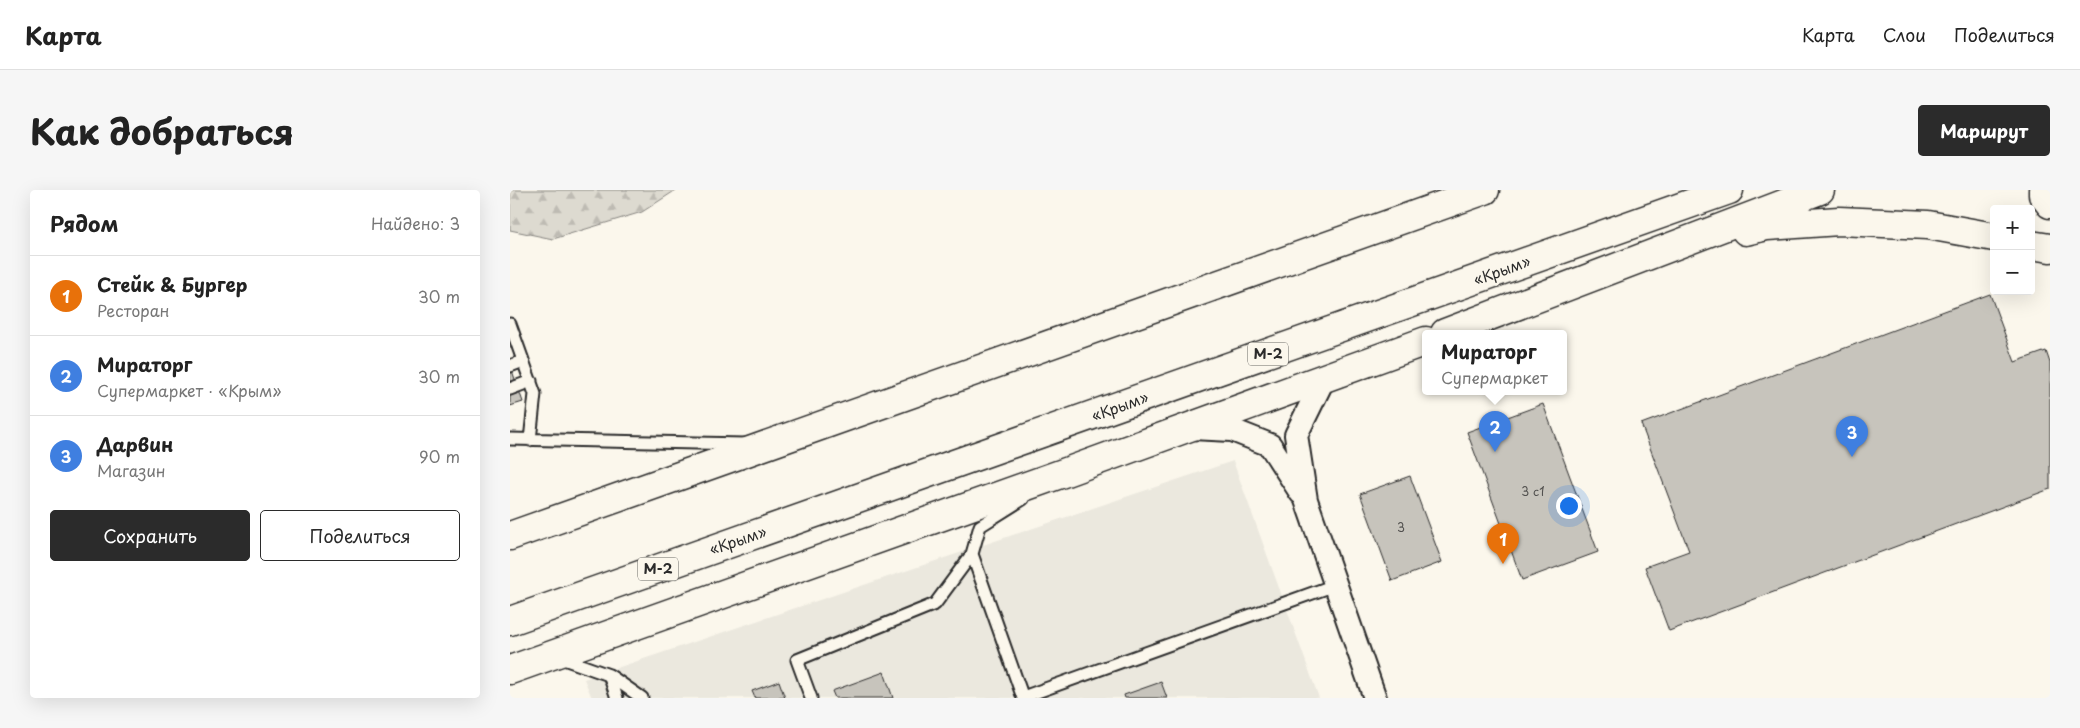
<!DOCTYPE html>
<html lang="ru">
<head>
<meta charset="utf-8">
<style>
	:root { --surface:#fff; --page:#f6f6f6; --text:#222; --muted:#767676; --line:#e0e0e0; --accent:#2b2b2b }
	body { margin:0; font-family:"Playpen Sans",sans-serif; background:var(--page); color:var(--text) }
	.controls { position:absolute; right:15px; top:15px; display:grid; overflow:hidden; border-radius:5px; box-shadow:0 5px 20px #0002 }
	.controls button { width:45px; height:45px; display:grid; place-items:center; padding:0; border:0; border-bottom:1px solid var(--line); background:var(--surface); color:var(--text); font:25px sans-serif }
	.you { position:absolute; left:1058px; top:315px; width:18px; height:18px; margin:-12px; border:4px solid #fff; border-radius:50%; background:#1a73e8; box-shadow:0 0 0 8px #1a73e833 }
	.badge { display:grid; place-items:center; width:32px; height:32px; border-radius:50%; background:var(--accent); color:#fff; font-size:16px; font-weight:700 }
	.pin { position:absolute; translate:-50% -41px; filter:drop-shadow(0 1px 2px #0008) }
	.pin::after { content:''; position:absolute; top:26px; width:18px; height:15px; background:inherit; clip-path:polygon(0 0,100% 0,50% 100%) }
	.popup { position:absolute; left:912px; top:140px; width:145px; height:65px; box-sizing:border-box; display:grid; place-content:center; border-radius:5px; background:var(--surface); filter:drop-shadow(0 1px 4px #0005); font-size:16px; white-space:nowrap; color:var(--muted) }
	.popup b { font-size:19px; color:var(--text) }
	.popup::after { content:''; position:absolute; left:50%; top:100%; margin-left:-10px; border:10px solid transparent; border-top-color:var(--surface) }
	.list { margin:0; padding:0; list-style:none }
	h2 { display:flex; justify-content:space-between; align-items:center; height:65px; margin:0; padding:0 20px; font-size:21px }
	h2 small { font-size:16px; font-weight:400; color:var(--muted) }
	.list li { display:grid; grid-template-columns:32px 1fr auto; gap:15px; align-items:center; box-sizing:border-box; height:80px; padding:0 20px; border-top:1px solid var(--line) }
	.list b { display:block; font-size:19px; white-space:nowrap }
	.list p { margin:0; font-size:16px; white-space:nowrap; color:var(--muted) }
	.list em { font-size:16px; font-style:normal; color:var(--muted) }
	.actions { display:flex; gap:10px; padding:15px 20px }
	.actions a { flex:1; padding:11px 0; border:1px solid var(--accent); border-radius:5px; text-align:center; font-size:18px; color:var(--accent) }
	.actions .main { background:var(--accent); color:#fff }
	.map { position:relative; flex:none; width:1540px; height:508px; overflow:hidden; border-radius:5px }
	header { display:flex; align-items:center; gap:30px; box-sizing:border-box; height:70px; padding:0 25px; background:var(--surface); border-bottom:1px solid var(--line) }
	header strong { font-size:24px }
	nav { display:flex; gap:28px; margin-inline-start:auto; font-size:18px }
	.intro { display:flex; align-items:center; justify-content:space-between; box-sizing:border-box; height:120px; padding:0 30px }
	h1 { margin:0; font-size:35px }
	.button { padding:12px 22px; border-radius:5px; background:var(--accent); color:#fff; font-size:18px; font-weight:700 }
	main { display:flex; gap:30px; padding:0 30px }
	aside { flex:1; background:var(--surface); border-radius:5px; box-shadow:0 5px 20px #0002 }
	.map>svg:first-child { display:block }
</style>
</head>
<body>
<header>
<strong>Карта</strong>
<nav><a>Карта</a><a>Слои</a><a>Поделиться</a></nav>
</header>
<div class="intro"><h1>Как добраться</h1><a class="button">Маршрут</a></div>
<main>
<aside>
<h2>Рядом<small>Найдено: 3</small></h2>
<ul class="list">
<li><span class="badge" style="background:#e8710a">1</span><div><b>Стейк &amp; Бургер</b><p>Ресторан</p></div><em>30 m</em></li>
<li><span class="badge" style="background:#3f7fe0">2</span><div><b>Мираторг</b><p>Супермаркет · «Крым»</p></div><em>30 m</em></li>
<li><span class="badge" style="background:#3f7fe0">3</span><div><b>Дарвин</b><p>Магазин</p></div><em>90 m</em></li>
</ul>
<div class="actions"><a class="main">Сохранить</a><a>Поделиться</a></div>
</aside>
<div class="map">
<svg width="1540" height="508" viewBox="0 0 1540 508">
	<defs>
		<pattern id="forest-firs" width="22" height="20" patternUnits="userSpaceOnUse" patternTransform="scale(1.25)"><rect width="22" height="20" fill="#dddad0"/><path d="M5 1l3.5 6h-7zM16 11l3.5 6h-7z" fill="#bebbb3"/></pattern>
	</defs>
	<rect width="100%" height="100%" fill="#fbf7ec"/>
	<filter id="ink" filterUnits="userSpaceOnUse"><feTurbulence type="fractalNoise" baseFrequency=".02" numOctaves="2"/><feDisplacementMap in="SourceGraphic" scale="10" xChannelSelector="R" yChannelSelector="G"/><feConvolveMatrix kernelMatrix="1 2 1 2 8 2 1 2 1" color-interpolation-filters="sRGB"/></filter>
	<g filter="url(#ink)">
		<path fill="#ebe8de" d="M 723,271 L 809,508 L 82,508 L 74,489 Z"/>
		<path fill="url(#forest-firs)" stroke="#84827e" d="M 0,0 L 166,0 L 132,22 L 43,49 L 0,40 Z"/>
		<path fill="#c7c4bc" stroke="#2b2b2b" d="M 1480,104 L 1505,172 L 1536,161 L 1540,173 L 1540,299 L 1159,441 L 1135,377 L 1179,361 L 1131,234 Z
			M 0,175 L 13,212 L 0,216 Z
			M 1033,214 L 1088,362 L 1012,390 L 957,242 Z
			M 900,286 L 932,372 L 882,391 L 850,304 Z
			M 374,482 L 383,508 L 325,508 L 322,501 Z
			M 269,491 L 275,508 L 245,508 L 242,501 Z
			M 651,492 L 657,508 L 615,508 L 614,505 Z"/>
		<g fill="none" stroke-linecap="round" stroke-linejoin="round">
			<g stroke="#2b2b2b" stroke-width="15">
				<path id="service" d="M 0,134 L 25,204 L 20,250
					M 0,176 L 13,171
					M 0,199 L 21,191
					M 0,249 L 234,254
					M 513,309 L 470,336 L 462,364 L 513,508
					M 48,467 L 99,485 L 107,508
					M 99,485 L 132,508
					M 513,507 L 825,395
					M 301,508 L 287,470 L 425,414 L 462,364"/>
			</g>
			<g stroke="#2b2b2b" stroke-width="26">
				<path id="minor" d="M 813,190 L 786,245 L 796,310 L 865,508
					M 682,238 L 722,240 L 760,255 L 791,303"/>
			</g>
			<g stroke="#2b2b2b" stroke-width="31">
				<path id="secondary" d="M 1533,0 L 1533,5 L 1540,14
					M 1236,41 L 1257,36 L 1329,31 L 1418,35 L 1484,47
					M 1521,55 L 1540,58
					M 935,143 L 1310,0
					M 0,480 L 556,282 L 916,151"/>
			</g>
			<g stroke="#2b2b2b" stroke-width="31">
				<path id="motorway" d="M 0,346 L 975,0
					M 0,431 L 1219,0"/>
			</g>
			<use href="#service" stroke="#fbf7ec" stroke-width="11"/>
			<use href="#minor" stroke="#fbf7ec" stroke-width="22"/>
			<use href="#secondary" stroke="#fbf7ec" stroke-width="28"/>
			<use href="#motorway" stroke="#fbf7ec" stroke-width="28"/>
		</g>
	</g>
	<g text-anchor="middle" stroke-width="5" stroke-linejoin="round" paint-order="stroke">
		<g font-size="12" fill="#52514f">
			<text x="1023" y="306">3 с1</text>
			<text x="891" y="342">3</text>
		</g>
		<g fill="#fbf7ec" stroke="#696865" stroke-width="1">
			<rect x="738" y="152.5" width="40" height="23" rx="4"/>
			<rect x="128" y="367.5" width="40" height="23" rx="4"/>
		</g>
		<g font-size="14" font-weight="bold" fill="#2b2b2b">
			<text x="758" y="169">М-2</text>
			<text x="148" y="384">М-2</text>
		</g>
		<g font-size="15" fill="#2b2b2b" stroke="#fbf7ec">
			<text transform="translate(992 81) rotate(-20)" y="5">«Крым»</text>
			<text transform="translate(610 217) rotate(-20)" y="5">«Крым»</text>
			<text transform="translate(228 351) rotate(-19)" y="5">«Крым»</text>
		</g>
	</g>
</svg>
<div class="controls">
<button>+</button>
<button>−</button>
</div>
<div class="you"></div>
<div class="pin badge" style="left:993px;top:374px;background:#e8710a">1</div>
<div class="pin badge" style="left:985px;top:262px;background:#3f7fe0">2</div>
<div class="popup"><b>Мираторг</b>Супермаркет</div>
<div class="pin badge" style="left:1342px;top:267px;background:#3f7fe0">3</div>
</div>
</main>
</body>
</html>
